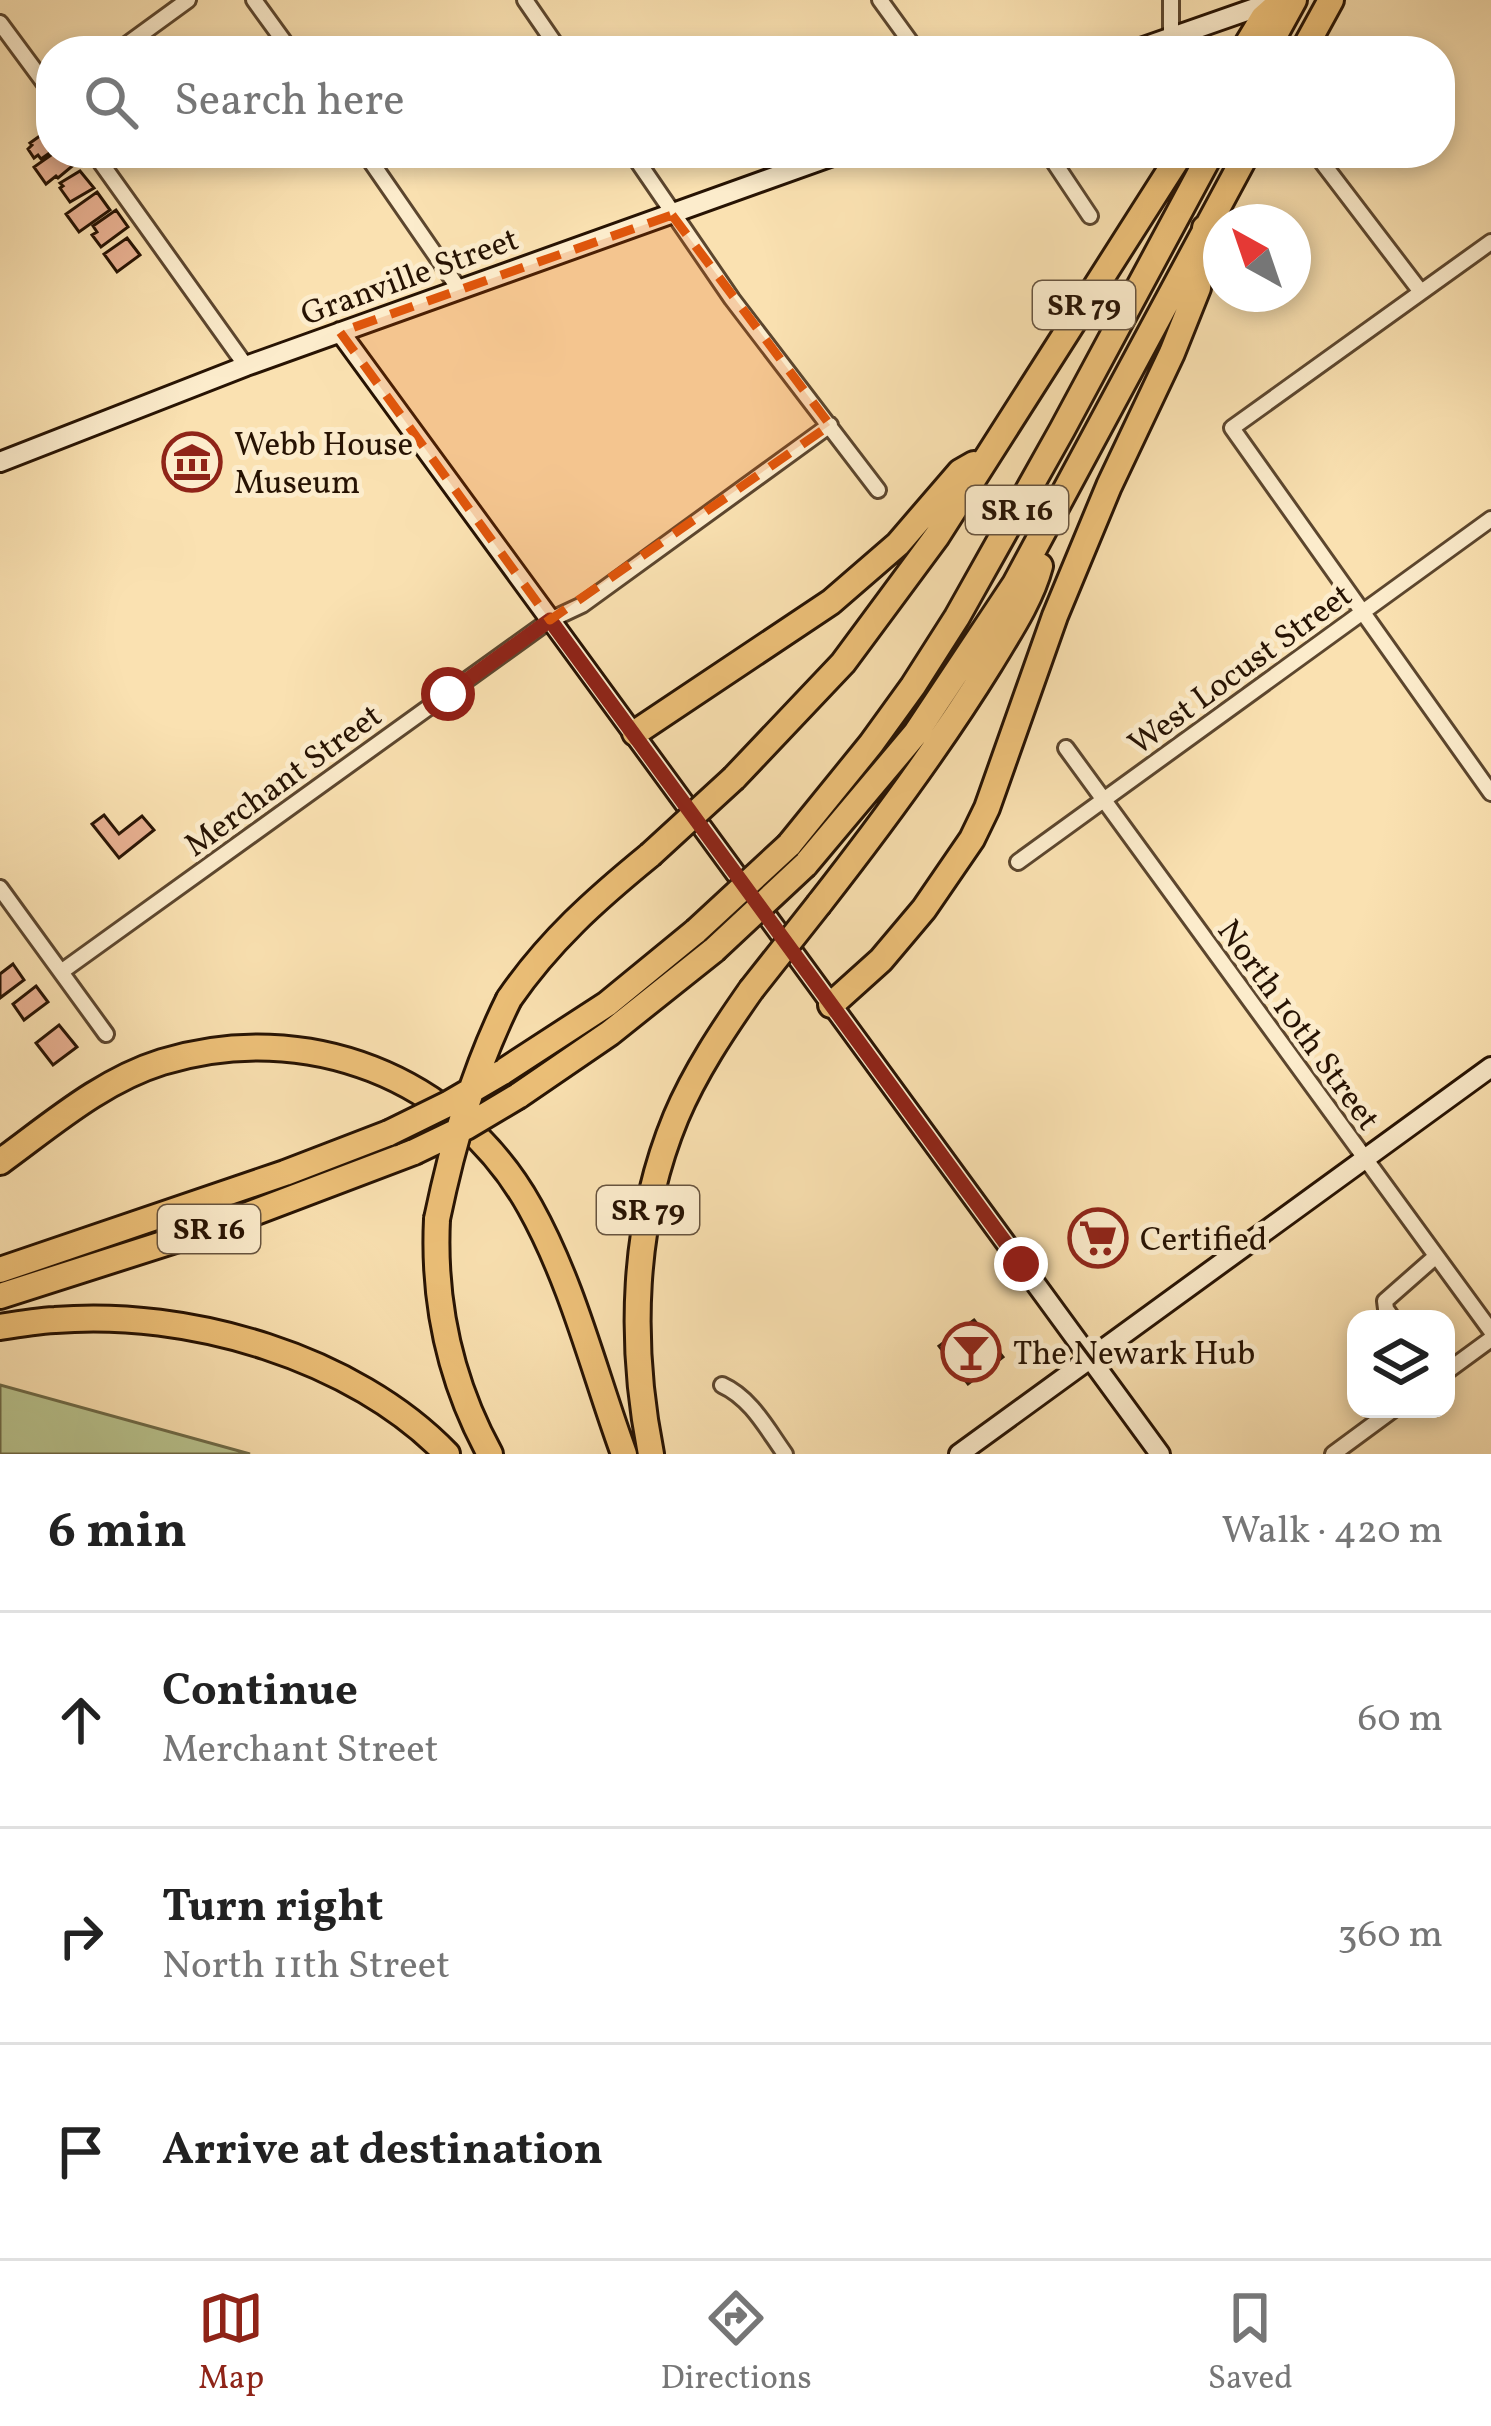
<!DOCTYPE html>
<html lang="en">
<head>
<meta charset="utf-8">
<style>
	:root { --surface:#fff; --page:#f2f2f2; --text:#222; --muted:#767676; --line:#e0e0e0; --accent:#8f2418 }
	body { margin:0; font-family:Vollkorn,serif; background:var(--page); color:var(--text) }
	.controls { position:absolute; right:36px; bottom:36px; display:grid; overflow:hidden; border-radius:24px; box-shadow:0 6px 18px #0003 }
	.controls button { width:108px; height:108px; display:grid; place-items:center; padding:0; border:0; border-bottom:3px solid var(--line); background:var(--surface); color:var(--text); font:60px sans-serif }
	.compass { position:absolute; left:1203px; top:204px; width:108px; height:108px; border-radius:50%; background:var(--surface); box-shadow:0 6px 18px #0003; rotate:320deg }
	.stop { position:absolute; width:36px; height:36px; margin:-27px; border:9px solid #8f2418; border-radius:50%; background:#fff }
	.stop.end { background:#8f2418; border-color:#fff; box-shadow:0 3px 12px #0008 }
	.list { margin:0; padding:0; list-style:none }
	h2 { display:flex; justify-content:space-between; align-items:center; height:156px; margin:0; padding:0 48px; font-size:51px }
	h2 small { font-size:39px; font-weight:400; color:var(--muted) }
	.list li { display:grid; grid-template-columns:78px 1fr auto; gap:36px; align-items:center; box-sizing:border-box; height:216px; padding:0 48px; border-top:3px solid var(--line) }
	.list b { display:block; font-size:45px; white-space:nowrap }
	.list p { margin:0; font-size:39px; white-space:nowrap; color:var(--muted) }
	.list em { font-size:39px; font-style:normal; color:var(--muted) }
	.icon { flex:none; width:66px; height:66px; fill:none; stroke:currentColor; stroke-width:2; stroke-linecap:round; stroke-linejoin:round }
	.map { position:relative; flex:none; width:1491px; height:1454px; overflow:hidden }
	.search { position:absolute; background:var(--surface); box-shadow:0 6px 18px #0003; left:36px; right:36px; top:36px; height:132px; display:flex; align-items:center; gap:30px; box-sizing:border-box; padding:0 42px; border-radius:48px; color:var(--muted); font-size:45px }
	.sheet { height:804px; background:var(--surface) }
	nav { display:flex; justify-content:space-around; align-items:center; box-sizing:border-box; height:168px; border-top:3px solid var(--line); background:var(--surface); font-size:33px; color:var(--muted) }
	nav a { display:grid; justify-items:center; gap:6px }
	nav .on { color:var(--accent) }
	.map>svg:first-child { display:block }
</style>
</head>
<body>
<div class="map">
<svg width="1491" height="1454" viewBox="0 0 1491 1454">
	<rect width="100%" height="100%" fill="#fae1b1"/>
	<filter id="stains"><feTurbulence type="fractalNoise" baseFrequency=".00167" numOctaves="4"/><feColorMatrix values="0 0 0 0 .2 0 0 0 0 .09 0 0 0 0 .02 0 0 0 .5 -.17"/></filter>
	<radialGradient id="worn" r=".72"><stop offset=".6" stop-color="#630" stop-opacity="0"/><stop offset="1" stop-color="#630" stop-opacity=".3"/></radialGradient>
	<path fill="#b9c48f" stroke="#706c49" stroke-width="3" d="M 0,1385 L 250,1454 L 0,1454 Z"/>
	<path fill="#e9b192" stroke="#271303" stroke-width="3" d="M 51,128 L 51,152 L 41,159 L 38,155 L 34,158 L 28,149 L 32,145 L 30,143 Z
		M 54,153 L 69,153 L 76,163 L 58,178 L 56,176 L 46,184 L 34,167 Z
		M 80,171 L 94,188 L 70,202 L 60,188 L 63,186 L 60,183 Z
		M 97,192 L 110,210 L 79,232 L 66,214 Z
		M 116,210 L 128,227 L 101,247 L 92,235 L 97,232 L 93,226 Z
		M 127,238 L 140,255 L 117,272 L 104,254 Z
		M 211,443 L 216,456 L 209,459 L 211,465 L 180,477 L 172,456 L 203,444 L 204,446 Z
		M 104,815 L 119,834 L 142,816 L 154,830 L 119,858 L 92,824 Z
		M 13,964 L 24,980 L 0,998 L 0,974 Z
		M 36,986 L 48,1002 L 24,1020 L 13,1004 Z
		M 59,1025 L 77,1047 L 53,1065 L 36,1043 Z
		M 1091,1223 L 1113,1229 L 1122,1242 L 1108,1251 L 1084,1248 L 1074,1234 Z
		M 974,1320 L 1003,1357 L 968,1384 L 939,1346 Z"/>
	<g fill="none" stroke-linecap="round" stroke-linejoin="round">
		<g stroke="#5c462e" stroke-width="20">
			<path id="street" d="M 254,0 L 291,51
				M 525,0 L 560,51
				M 880,0 L 917,51
				M 1171,0 L 1171,37
				M 0,23 L 51,92
				M 118,51 L 188,0
				M 94,153 L 246,366
				M 365,153 L 459,289
				M 632,153 L 732,299 L 878,490
				M 1048,153 L 1090,216
				M 1315,153 L 1421,292
				M 1491,242 L 1232,428 L 1491,793
				M 1066,748 L 1491,1331
				M 1018,862 L 1491,519
				M 0,888 L 106,1034
				M 61,972 L 550,620 L 582,605 L 830,425
				M 1393,1319 L 1386,1309 L 1385,1301 L 1435,1257
				M 1446,1372 L 1491,1339
				M 722,1385 C 751,1398 767,1429 785,1454
				M 1333,1454 L 1394,1409"/>
		</g>
		<g stroke="#271303" stroke-width="24">
			<path id="secondary" d="M 1132,51 L 1278,0
				M 340,332 L 1160,1454
				M 0,462 L 246,366 L 841,153
				M 959,1454 L 1491,1067"/>
		</g>
		<g stroke="#271303" stroke-width="30">
			<path id="highway" d="M 1243,51 L 1263,18 L 1283,0
				M 1266,51 L 1294,0
				M 1303,51 L 1331,0
				M 635,733 L 831,602 L 898,544 L 960,472 L 974,464
				M 734,778 L 843,663 L 937,536 L 1181,153
				M 789,845 L 871,744 L 913,686 L 957,617 L 1062,430 L 1211,153
				M 805,865 L 916,733 L 1015,584 L 1247,153
				M 819,904 C 880,826 938,748 990,664 C 1008,634 1031,600 1040,566
				M 509,999 C 549,941 595,900 650,855
				M 831,1005 L 881,960 L 924,909 L 972,839 L 987,808 L 1055,616 L 1109,486 L 1172,353 L 1198,288 L 1205,228
				M 501,1073 L 607,1004 L 696,931
				M 518,1096 L 610,1033 L 714,950
				M 0,1162 C 51,1125 101,1081 162,1062 C 305,1018 457,1076 530,1207 C 573,1284 594,1372 624,1454
				M 437,1219 C 433,1302 450,1381 490,1454
				M 0,1270 L 285,1173 L 389,1133
				M 0,1296 L 216,1227 L 414,1152
				M 0,1327 C 18,1324 37,1321 55,1320 C 188,1309 354,1357 447,1454
				M 651,1454 C 629,1343 632,1223 676,1117 C 695,1072 723,1030 751,990"/>
		</g>
		<use href="#street" stroke="#fceccc" stroke-width="14"/>
		<use href="#secondary" stroke="#fceccc" stroke-width="18"/>
		<use href="#highway" stroke="#edc078" stroke-width="24"/>
		<g stroke="#271303" stroke-width="30" stroke-linecap="butt">
			<path id="highway-bridge" d="M 650,855 L 734,778
				M 696,931 L 789,845
				M 714,950 L 805,865
				M 751,990 L 819,904
				M 389,1133 L 448,1104 L 501,1073
				M 414,1152 L 466,1127 L 518,1096
				M 437,1219 C 453,1142 474,1070 509,999"/>
		</g>
		<use href="#highway-bridge" stroke="#edc078" stroke-width="24"/>
	</g>
	<g fill="none" stroke-linecap="round" stroke-linejoin="round">
		<path stroke="#8f2418" stroke-width="15" d="M 448,694 L 550,620 L 1021,1264"/>
	</g>
	<path fill="#de560c" fill-opacity="0.2" stroke="#de560c" stroke-width="9" stroke-dasharray="24 15" stroke-linejoin="round" d="M 672,215 L 830,425 L 550,620 L 340,332 Z"/>
	<defs>
		<g id="museum-ring" transform="scale(3)"><circle r="9.5" fill="#fceccc" stroke="#8f2418" stroke-width="1.5"/><path d="M0-6L6-3V-2H-6V-3ZM-5-1h2V3h-2ZM-1-1h2V3h-2ZM3-1h2V3H3ZM-6 4H6V6H-6Z" fill="#8f2418"/></g>
		<g id="supermarket-ring" transform="scale(3)"><circle r="9.5" fill="#fceccc" stroke="#8f2418" stroke-width="1.5"/><path d="M-6-5.5h2.5l.6 2H6L4.5 2H-2.5L-4.4-4H-6ZM-1.5 3.2a1.3 1.3 0 1 0 .1 0ZM3 3.2a1.3 1.3 0 1 0 .1 0Z" fill="#8f2418"/></g>
		<g id="bar-ring" transform="scale(3)"><circle r="9.5" fill="#fceccc" stroke="#8f2418" stroke-width="1.5"/><path d="M-6-5H6L.8 .8V4.5H3.5V6h-7V4.5H-.8V.8Z" fill="#8f2418"/></g>
	</defs>
	<g fill-rule="evenodd">
		<use href="#museum-ring" x="192" y="462"/>
		<use href="#supermarket-ring" x="1098" y="1238"/>
		<use href="#bar-ring" x="971" y="1352"/>
	</g>
	<g text-anchor="middle" stroke-width="10" stroke-linejoin="round" paint-order="stroke">
		<g fill="#fceccc" stroke="#67543f" stroke-width="3">
			<rect x="1033" y="281" width="102" height="48" rx="9"/>
			<rect x="966" y="486" width="102" height="48" rx="9"/>
			<rect x="597" y="1186" width="102" height="48" rx="9"/>
			<rect x="158" y="1205" width="102" height="48" rx="9"/>
		</g>
		<g font-size="30" font-weight="bold" fill="#271303">
			<text x="1084" y="315">SR 79</text>
			<text x="1017" y="520">SR 16</text>
			<text x="648" y="1220">SR 79</text>
			<text x="209" y="1239">SR 16</text>
		</g>
		<g font-size="33" fill="#271303" stroke="#fceccc">
			<text transform="translate(409 275) rotate(-20)" y="12">Granville Street</text>
			<text transform="translate(1239 668) rotate(-36)" y="12">West Locust Street</text>
			<text transform="translate(282 779) rotate(-36)" y="12">Merchant Street</text>
			<text transform="translate(1300 1024) rotate(54)" y="12">North 10th Street</text>
		</g>
		<g font-size="33" fill="#271303" stroke="#fceccc" text-anchor="start">
			<text x="234" y="455">Webb House<tspan x="234" dy="38">Museum</tspan></text>
			<text x="1140" y="1250">Certified</text>
			<text x="1013" y="1364">The Newark Hub</text>
		</g>
	</g>
	<rect width="100%" height="100%" filter="url(#stains)"/>
	<rect width="100%" height="100%" fill="url(#worn)"/>
</svg>
<div class="controls">
<button><svg class="icon" aria-label="layers" viewBox="0 0 24 24"><path d="M12 4l9 5-9 5-9-5zM3 14l9 5 9-5"/></svg></button>
</div>
<svg class="compass" viewBox="-18 -18 36 36"><path d="M0-13l5 13h-10z" fill="#e53935"/><path d="M0 13l5-13h-10z" fill="#767676"/></svg>
<div class="stop" style="left:448px;top:694px"></div>
<div class="stop end" style="left:1021px;top:1264px"></div>
<div class="search"><svg class="icon" aria-label="search" viewBox="0 0 24 24"><circle cx="10" cy="10" r="6"/><path d="M15 15l6 6"/></svg>Search here</div>
</div>
<section class="sheet">
<h2>6 min<small>Walk · 420 m</small></h2>
<ul class="list">
<li><svg class="icon" aria-label="ahead" viewBox="0 0 24 24"><path d="M12 20V5M6 11l6-6 6 6"/></svg><div><b>Continue</b><p>Merchant Street</p></div><em>60 m</em></li>
<li><svg class="icon" aria-label="right" viewBox="0 0 24 24"><path d="M7 20v-9h11M14 6l5 5-5 5"/></svg><div><b>Turn right</b><p>North 11th Street</p></div><em>360 m</em></li>
<li><svg class="icon" aria-label="arrive" viewBox="0 0 24 24"><path d="M6 21V4h12l-3 4 3 4H6"/></svg><div><b>Arrive at destination</b></div></li>
</ul>
</section>
<nav>
<a class="on"><svg class="icon" aria-label="map" viewBox="0 0 24 24"><path d="M3 6l6-2 6 2 6-2v14l-6 2-6-2-6 2zM9 4v14M15 6v14"/></svg>Map</a>
<a><svg class="icon" aria-label="directions" viewBox="0 0 24 24"><path d="M12 3l9 9-9 9-9-9zM9 14v-3h6M13 9l2 2-2 2"/></svg>Directions</a>
<a><svg class="icon" aria-label="saved" viewBox="0 0 24 24"><path d="M7 4h10v16l-5-4-5 4z"/></svg>Saved</a>
</nav>
</body>
</html>
